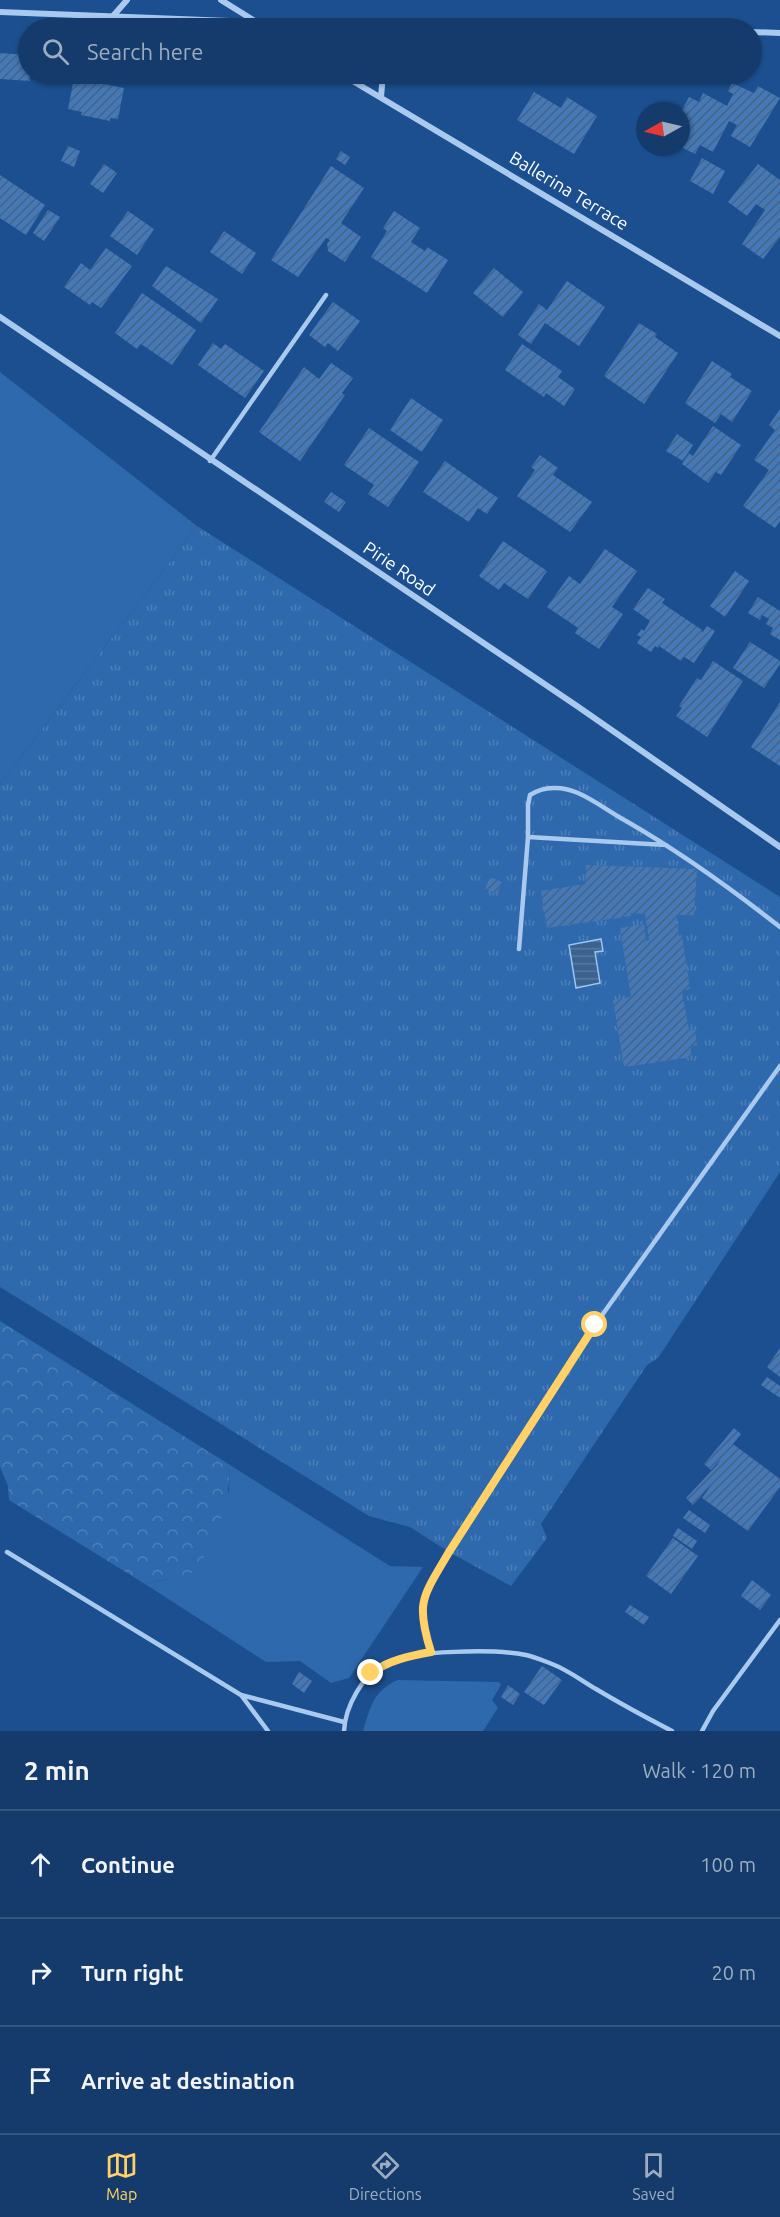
<!DOCTYPE html>
<html lang="en">
<head>
<meta charset="utf-8">
<style>
	:root { --surface:#143b6b; --page:#1d4271; --text:#f1f3f6; --muted:#9dadc1; --line:#33557e; --accent:#ffd166 }
	body { margin:0; font-family:Ubuntu,sans-serif; background:var(--page); color:var(--text) }
	.compass { position:absolute; left:636px; top:102px; width:54px; height:54px; border-radius:50%; background:var(--surface); box-shadow:0 2px 4px #0004; rotate:262deg }
	.stop { position:absolute; width:18px; height:18px; margin:-14px; border:4px solid #ffd166; border-radius:50%; background:#fff }
	.stop.end { background:#ffd166; border-color:#fff; box-shadow:0 2px 6px #0008 }
	.list { margin:0; padding:0; list-style:none }
	h2 { display:flex; justify-content:space-between; align-items:center; height:78px; margin:0; padding:0 24px; font-size:26px }
	h2 small { font-size:20px; font-weight:400; color:var(--muted) }
	.list li { display:grid; grid-template-columns:39px 1fr auto; gap:18px; align-items:center; box-sizing:border-box; height:108px; padding:0 24px; border-top:2px solid var(--line) }
	.list b { display:block; font-size:22px; white-space:nowrap }
	.list em { font-size:20px; font-style:normal; color:var(--muted) }
	.icon { flex:none; width:33px; height:33px; fill:none; stroke:currentColor; stroke-width:2; stroke-linecap:round; stroke-linejoin:round }
	.map { position:relative; flex:none; width:780px; height:1731px; overflow:hidden }
	.search { position:absolute; background:var(--surface); box-shadow:0 2px 4px #0004; left:18px; right:18px; top:18px; height:66px; display:flex; align-items:center; gap:15px; box-sizing:border-box; padding:0 21px; border-radius:33px; color:var(--muted); font-size:22px }
	.sheet { height:402px; background:var(--surface) }
	nav { display:flex; justify-content:space-around; align-items:center; box-sizing:border-box; height:84px; border-top:2px solid var(--line); background:var(--surface); font-size:16px; color:var(--muted) }
	nav a { display:grid; justify-items:center; gap:3px }
	nav .on { color:var(--accent) }
	.map>svg:first-child { display:block }
</style>
</head>
<body>
<div class="map">
<svg width="780" height="1731" viewBox="0 0 780 1731">
	<defs>
		<pattern id="forest-crowns" width="20" height="18" patternUnits="userSpaceOnUse" patternTransform="scale(1.5)"><rect width="20" height="18" fill="#2e69ad"/><path d="M2 6a3 3 0 1 1 6 0M12 15a3 3 0 1 1 6 0" fill="none" stroke="#4d80b9"/></pattern>
		<pattern id="park-tufts" width="24" height="20" patternUnits="userSpaceOnUse" patternTransform="scale(1.5)"><rect width="24" height="20" fill="#2e69ad"/><path d="M3 7l-1-3M5 7V3M7 7l1-3M15 17l-1-3M17 17v-4M19 17l1-3" fill="none" stroke="#4d80b9"/></pattern>
		<pattern id="water-rules" width="6" height="5" patternUnits="userSpaceOnUse" patternTransform="scale(1.5)"><rect width="6" height="5" fill="#3c6290"/><path d="M0 2.5h6" fill="none" stroke="#597aa1"/></pattern>
		<pattern id="building-hatch" width="6" height="6" patternUnits="userSpaceOnUse" patternTransform="scale(1.5)"><rect width="6" height="6" fill="#4478b7"/><path d="M-1 1l2-2M0 6l6-6M5 7l2-2" fill="none" stroke="#486282"/></pattern>
	</defs>
	<rect width="100%" height="100%" fill="#1b4f8f"/>
	<path fill="#2e69ad" d="M 0,372 L 197,526 L 0,784 Z
		M 230,1465 L 390,1566 L 423,1567 L 349,1678 L 331,1683 L 300,1661 L 266,1662 L 145,1584 L 167,1579 L 229,1491 Z
		M 398,1680 L 499,1682 L 501,1685 L 492,1700 L 498,1708 L 483,1731 L 363,1731 C 371,1706 373,1691 398,1680 Z"/>
	<path fill="url(#forest-crowns)" d="M 0,1321 L 230,1465 C 229,1510 217,1535 195,1572 L 145,1584 L 9,1500 L 8,1486 L 0,1467 Z"/>
	<path fill="url(#park-tufts)" d="M 197,526 L 780,897 L 780,1172 L 658,1358 L 647,1365 L 541,1524 L 547,1538 L 511,1586 L 449,1552 L 410,1527 L 369,1516 L 0,1287 L 0,784 Z"/>
	<path fill="url(#water-rules)" stroke="#9cc4f0" stroke-width="1.5" d="M 601,939 L 603,951 L 595,952 L 600,983 L 576,988 L 569,945 Z"/>
	<path fill="url(#building-hatch)" d="M 0,53 L 28,55 L 30,81 L 0,79 Z
		M 74,78 L 124,88 L 118,119 L 110,118 L 110,121 L 81,115 L 82,112 L 68,109 Z
		M 732,83 L 754,93 L 758,86 L 780,98 L 750,147 L 731,136 L 737,125 L 729,121 L 713,152 L 700,145 L 695,154 L 681,147 L 681,112 L 689,97 L 699,102 L 703,93 L 727,106 L 733,94 L 728,91 Z
		M 534,92 L 561,108 L 567,97 L 597,116 L 574,154 L 517,120 Z
		M 68,146 L 80,151 L 74,167 L 61,161 Z
		M 341,151 L 350,157 L 345,165 L 336,159 Z
		M 702,158 L 725,171 L 713,194 L 690,181 Z
		M 104,164 L 117,173 L 103,193 L 90,184 Z
		M 758,164 L 780,180 L 780,237 L 763,259 L 742,244 L 765,210 L 756,204 L 747,216 L 728,202 Z
		M 331,166 L 364,188 L 341,223 L 361,237 L 345,262 L 328,251 L 327,244 L 330,240 L 326,238 L 298,277 L 271,260 Z
		M 0,175 L 45,205 L 26,235 L 0,218 Z
		M 48,210 L 60,217 L 44,241 L 33,233 Z
		M 128,211 L 154,229 L 137,255 L 110,236 Z
		M 394,211 L 420,228 L 411,242 L 425,251 L 427,247 L 448,260 L 427,293 L 371,257 L 387,231 L 383,228 Z
		M 224,231 L 256,253 L 242,274 L 210,252 Z
		M 106,248 L 132,266 L 101,308 L 92,302 L 90,305 L 64,287 L 81,263 L 90,270 Z
		M 166,266 L 218,299 L 201,323 L 152,286 Z
		M 494,268 L 523,292 L 503,317 L 473,293 Z
		M 567,281 L 605,307 L 579,346 L 545,323 L 531,344 L 518,335 L 539,304 L 547,310 Z
		M 142,293 L 196,330 L 172,365 L 141,344 L 137,349 L 115,333 Z
		M 333,302 L 360,321 L 338,351 L 328,343 L 325,347 L 309,335 Z
		M 639,323 L 657,334 L 655,337 L 678,353 L 644,404 L 604,376 Z
		M 213,343 L 221,349 L 225,344 L 264,371 L 245,398 L 198,365 Z
		M 522,344 L 562,371 L 558,377 L 575,389 L 564,406 L 546,393 L 544,397 L 505,370 Z
		M 712,361 L 732,374 L 730,377 L 752,391 L 732,422 L 721,414 L 715,423 L 685,403 Z
		M 331,363 L 353,378 L 342,393 L 345,395 L 300,461 L 259,432 L 304,367 L 319,379 Z
		M 411,398 L 443,420 L 422,452 L 390,430 Z
		M 780,409 L 780,521 L 775,528 L 743,506 L 769,470 L 754,460 L 775,430 L 769,425 Z
		M 713,426 L 741,445 L 721,475 L 716,472 L 708,483 L 682,464 L 689,453 L 693,456 Z
		M 369,428 L 419,462 L 388,507 L 368,494 L 374,485 L 344,465 Z
		M 677,434 L 693,445 L 683,461 L 666,451 Z
		M 540,455 L 558,468 L 553,475 L 592,502 L 570,532 L 517,496 L 535,470 L 531,467 Z
		M 445,461 L 498,498 L 487,514 L 478,508 L 469,522 L 423,492 Z
		M 331,492 L 346,502 L 339,512 L 324,502 Z
		M 503,541 L 547,571 L 528,599 L 504,583 L 499,590 L 479,576 Z
		M 605,549 L 637,571 L 612,607 L 623,614 L 599,649 L 575,633 L 578,628 L 547,607 L 569,576 L 580,584 Z
		M 735,571 L 749,581 L 725,617 L 710,606 Z
		M 648,588 L 665,599 L 662,603 L 702,630 L 702,633 L 707,626 L 715,631 L 694,663 L 684,657 L 681,661 L 659,646 L 658,648 L 655,646 L 651,652 L 637,643 L 641,637 L 637,635 L 642,629 L 644,631 L 650,621 L 633,609 Z
		M 758,597 L 780,611 L 780,640 L 770,634 L 773,628 L 766,624 L 769,619 L 762,615 L 760,620 L 748,613 Z
		M 750,642 L 780,661 L 780,664 L 764,688 L 733,668 Z
		M 713,661 L 743,681 L 707,737 L 676,716 L 682,708 L 679,706 L 697,678 L 701,680 Z
		M 780,702 L 780,766 L 751,747 Z
		M 586,865 L 697,869 L 694,915 L 676,915 L 679,936 L 682,935 L 690,989 L 682,991 L 689,1031 L 695,1030 L 697,1045 L 690,1046 L 692,1057 L 624,1067 L 613,1000 L 631,997 L 620,928 L 644,924 L 646,941 L 649,940 L 645,914 L 631,913 L 631,916 L 547,928 L 541,891 L 585,884 Z
		M 490,877 L 502,882 L 497,894 L 485,889 Z
		M 780,1348 L 780,1377 L 767,1367 Z
		M 767,1377 L 780,1386 L 780,1398 L 761,1385 Z
		M 734,1428 L 741,1434 L 733,1444 L 780,1479 L 780,1487 L 748,1531 L 702,1498 L 712,1484 L 693,1505 L 686,1498 L 717,1465 L 721,1459 L 711,1470 L 704,1464 Z
		M 689,1510 L 710,1525 L 705,1533 L 683,1518 Z
		M 678,1528 L 697,1541 L 692,1549 L 673,1536 Z
		M 673,1538 L 698,1556 L 671,1594 L 646,1576 Z
		M 752,1580 L 771,1595 L 760,1610 L 741,1596 Z
		M 630,1605 L 649,1617 L 644,1625 L 625,1612 Z
		M 542,1666 L 562,1680 L 544,1705 L 524,1692 Z
		M 299,1672 L 312,1681 L 304,1693 L 292,1684 Z
		M 508,1685 L 520,1694 L 513,1705 L 501,1697 Z"/>
	<g fill="none" stroke-linecap="round" stroke-linejoin="round">
		<path stroke="#a9c9ee" stroke-width="4.5" d="M 210,461 L 326,295
			M 528,837 L 666,845
			M 519,949 L 528,837 L 528,805 L 530,795 C 544,786 562,786 578,793 C 594,800 610,812 626,821 C 682,853 729,887 780,927
			M 7,1552 L 241,1695 L 268,1731
			M 431,1652 C 415,1600 423,1599 448,1553 L 595,1325 L 780,1066
			M 241,1695 L 344,1722
			M 344,1731 C 345,1707 363,1674 385,1663 C 412,1650 496,1649 526,1655 C 535,1657 544,1661 552,1664 C 568,1670 582,1681 596,1689 C 621,1704 647,1718 672,1731
			M 702,1731 L 713,1711 L 780,1620"/>
		<path stroke="#a9c9ee" stroke-width="6" d="M 221,0 L 266,28
			M 0,12 L 256,22 L 590,28
			M 113,16 L 127,0
			M 752,32 L 780,33
			M 341,74 L 780,336
			M 381,97 L 383,74
			M 0,317 L 577,706 L 780,847"/>
	</g>
	<g fill="none" stroke-linecap="round" stroke-linejoin="round">
		<path stroke="#ffd166" stroke-width="8" d="M 371,1673 C 390,1660 409,1656 431,1652 C 415,1601 423,1597 449,1552 L 595,1325"/>
	</g>
	<g text-anchor="middle" stroke-width="6" stroke-linejoin="round" paint-order="stroke">
		<g font-size="18" fill="#fff" stroke="#1b4f8f">
			<text transform="translate(569 191) rotate(31)" y="6">Ballerina Terrace</text>
			<text transform="translate(399 569) rotate(34)" y="6">Pirie Road</text>
		</g>
	</g>
</svg>
<svg class="compass" viewBox="-18 -18 36 36"><path d="M0-13l5 13h-10z" fill="#e53935"/><path d="M0 13l5-13h-10z" fill="#9dadc1"/></svg>
<div class="stop" style="left:595px;top:1325px"></div>
<div class="stop end" style="left:371px;top:1673px"></div>
<div class="search"><svg class="icon" aria-label="search" viewBox="0 0 24 24"><circle cx="10" cy="10" r="6"/><path d="M15 15l6 6"/></svg>Search here</div>
</div>
<section class="sheet">
<h2>2 min<small>Walk · 120 m</small></h2>
<ul class="list">
<li><svg class="icon" aria-label="ahead" viewBox="0 0 24 24"><path d="M12 20V5M6 11l6-6 6 6"/></svg><div><b>Continue</b></div><em>100 m</em></li>
<li><svg class="icon" aria-label="right" viewBox="0 0 24 24"><path d="M7 20v-9h11M14 6l5 5-5 5"/></svg><div><b>Turn right</b></div><em>20 m</em></li>
<li><svg class="icon" aria-label="arrive" viewBox="0 0 24 24"><path d="M6 21V4h12l-3 4 3 4H6"/></svg><div><b>Arrive at destination</b></div></li>
</ul>
</section>
<nav>
<a class="on"><svg class="icon" aria-label="map" viewBox="0 0 24 24"><path d="M3 6l6-2 6 2 6-2v14l-6 2-6-2-6 2zM9 4v14M15 6v14"/></svg>Map</a>
<a><svg class="icon" aria-label="directions" viewBox="0 0 24 24"><path d="M12 3l9 9-9 9-9-9zM9 14v-3h6M13 9l2 2-2 2"/></svg>Directions</a>
<a><svg class="icon" aria-label="saved" viewBox="0 0 24 24"><path d="M7 4h10v16l-5-4-5 4z"/></svg>Saved</a>
</nav>
</body>
</html>
